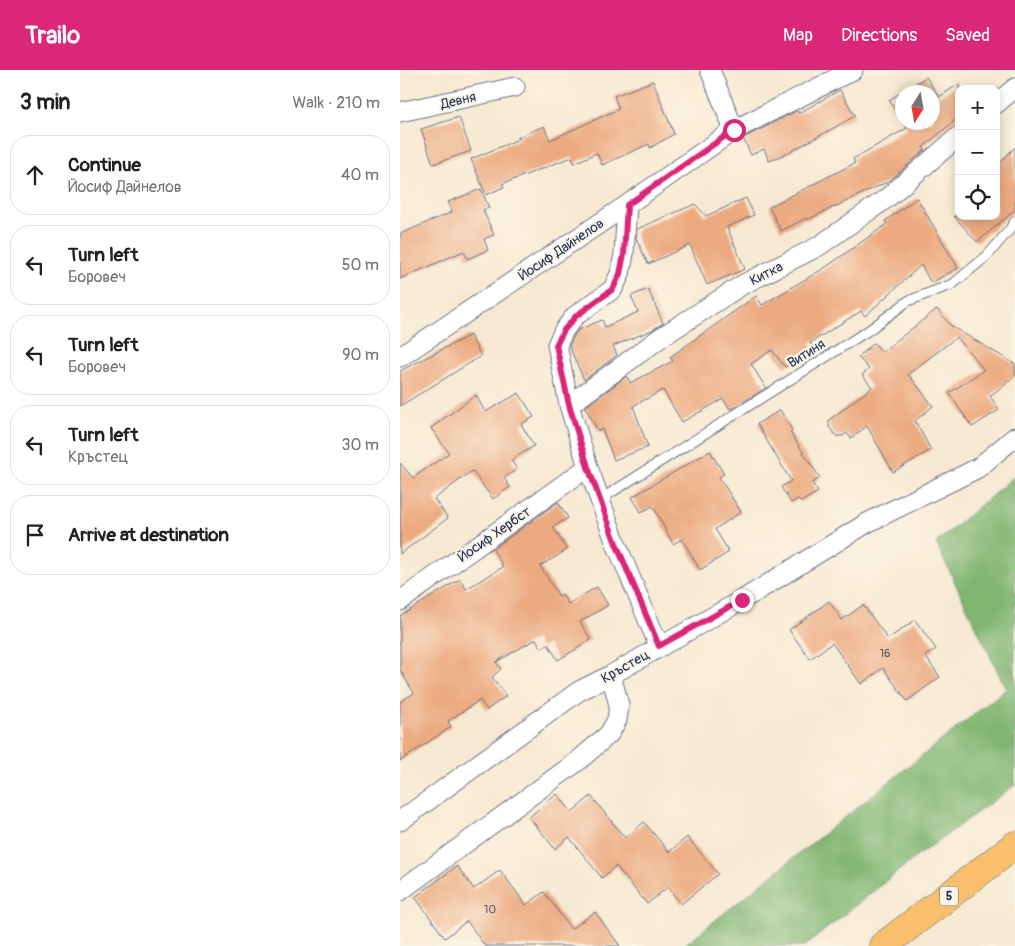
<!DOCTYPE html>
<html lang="en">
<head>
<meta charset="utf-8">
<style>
	:root { --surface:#fff; --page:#f6f6f6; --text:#202124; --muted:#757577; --line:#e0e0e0; --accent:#db2777 }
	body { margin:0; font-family:Pangolin,sans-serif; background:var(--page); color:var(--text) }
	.controls { position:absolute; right:15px; top:15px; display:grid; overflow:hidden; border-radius:10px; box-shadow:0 2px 12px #0003 }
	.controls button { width:45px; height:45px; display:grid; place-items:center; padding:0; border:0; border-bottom:1px solid var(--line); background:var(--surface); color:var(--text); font:25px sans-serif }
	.compass { position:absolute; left:495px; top:15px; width:45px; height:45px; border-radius:50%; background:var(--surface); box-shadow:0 2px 12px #0003; rotate:191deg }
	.stop { position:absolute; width:15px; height:15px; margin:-11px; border:4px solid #db2777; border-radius:50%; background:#fff }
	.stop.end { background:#db2777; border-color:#fff; box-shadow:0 1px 5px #0008 }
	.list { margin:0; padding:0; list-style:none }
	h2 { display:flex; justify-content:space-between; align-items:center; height:65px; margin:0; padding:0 20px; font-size:21px }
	h2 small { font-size:16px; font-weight:400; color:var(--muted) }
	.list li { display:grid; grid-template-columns:32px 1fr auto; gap:15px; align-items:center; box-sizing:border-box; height:80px; margin:0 10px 10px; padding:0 10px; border:1px solid var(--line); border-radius:20px }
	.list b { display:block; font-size:19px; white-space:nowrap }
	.list p { margin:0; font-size:16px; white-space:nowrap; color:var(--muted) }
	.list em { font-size:16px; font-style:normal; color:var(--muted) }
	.icon { flex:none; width:28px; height:28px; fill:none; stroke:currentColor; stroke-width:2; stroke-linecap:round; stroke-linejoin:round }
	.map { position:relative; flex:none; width:615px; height:876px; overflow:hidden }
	header { display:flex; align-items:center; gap:30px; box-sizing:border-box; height:70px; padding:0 25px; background:var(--accent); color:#fff }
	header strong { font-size:24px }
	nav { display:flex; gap:28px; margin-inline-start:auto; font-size:18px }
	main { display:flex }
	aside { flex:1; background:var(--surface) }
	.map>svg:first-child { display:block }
</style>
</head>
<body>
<header>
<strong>Trailo</strong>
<nav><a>Map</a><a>Directions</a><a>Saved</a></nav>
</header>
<main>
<aside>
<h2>3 min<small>Walk · 210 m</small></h2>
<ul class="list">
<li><svg class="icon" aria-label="ahead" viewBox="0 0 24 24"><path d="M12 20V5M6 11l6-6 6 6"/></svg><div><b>Continue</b><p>Йосиф Дайнелов</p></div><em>40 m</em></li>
<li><svg class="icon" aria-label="left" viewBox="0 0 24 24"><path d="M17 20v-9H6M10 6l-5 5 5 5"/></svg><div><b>Turn left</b><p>Боровеч</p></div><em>50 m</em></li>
<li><svg class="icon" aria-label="left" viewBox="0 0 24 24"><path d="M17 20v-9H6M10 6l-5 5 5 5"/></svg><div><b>Turn left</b><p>Боровеч</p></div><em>90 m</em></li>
<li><svg class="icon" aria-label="left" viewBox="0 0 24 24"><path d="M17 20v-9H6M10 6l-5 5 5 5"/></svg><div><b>Turn left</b><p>Кръстец</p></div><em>30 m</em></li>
<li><svg class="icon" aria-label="arrive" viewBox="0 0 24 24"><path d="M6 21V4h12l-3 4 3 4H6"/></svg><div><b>Arrive at destination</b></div></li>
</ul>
</aside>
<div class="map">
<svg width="615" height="876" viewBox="0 0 615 876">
	<rect width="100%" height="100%" fill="#fcf5e5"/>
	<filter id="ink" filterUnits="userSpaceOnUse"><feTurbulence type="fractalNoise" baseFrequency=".02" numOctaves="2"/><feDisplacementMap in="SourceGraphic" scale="10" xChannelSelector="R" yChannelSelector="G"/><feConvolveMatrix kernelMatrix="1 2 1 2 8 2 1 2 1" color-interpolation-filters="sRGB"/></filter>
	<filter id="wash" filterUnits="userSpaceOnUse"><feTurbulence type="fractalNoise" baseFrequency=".0096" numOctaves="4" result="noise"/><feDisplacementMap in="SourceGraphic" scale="20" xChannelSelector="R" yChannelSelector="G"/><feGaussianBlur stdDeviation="1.12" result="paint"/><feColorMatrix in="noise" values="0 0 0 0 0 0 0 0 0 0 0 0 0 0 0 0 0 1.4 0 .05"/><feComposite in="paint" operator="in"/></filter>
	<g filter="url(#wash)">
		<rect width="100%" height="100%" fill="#f7e9d1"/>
		<path fill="#80b672" stroke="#4e7268" d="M 615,406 L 615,715 L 516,787 L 405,876 L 283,876 L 606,619 L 536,473 Z"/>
		<g id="blocks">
			<path fill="#ecaa81" d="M 526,7 L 539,27 L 559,14 L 559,47 L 523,77 L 525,80 L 489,111 L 407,150 L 406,148 L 381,161 L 369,137 L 455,93 L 453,89 L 507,58 L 503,52 L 532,52 L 532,22 L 502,22 L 502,51 L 489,30 Z
				M 253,11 L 274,64 L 250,78 L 249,74 L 202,95 L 197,83 L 174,93 L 172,87 L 102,114 L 104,117 L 86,125 L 71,89 L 119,69 L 118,67 L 144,56 L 150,70 L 219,39 L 214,26 Z
				M 440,20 L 455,46 L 390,82 L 369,91 L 364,79 L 351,85 L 343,68 L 397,41 L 399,43 Z
				M 59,47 L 71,81 L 33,94 L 21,59 Z
				M 615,77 L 615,140 L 577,172 L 554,146 L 596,146 L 596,97 Z
				M 81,119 L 89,138 L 83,140 L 94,165 L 84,169 L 88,180 L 67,189 L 64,181 L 0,209 L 0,164 L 52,142 L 48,132 Z
				M 346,128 L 354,145 L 327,157 L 345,199 L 307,215 L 290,175 L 248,194 L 236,168 L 237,159 L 295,134 L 306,146 Z
				M 517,128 L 558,198 L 531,213 L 521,195 L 465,246 L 461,241 L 410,273 L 415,281 L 385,297 L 372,280 L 351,294 L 366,318 L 331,340 L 323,329 L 282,352 L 263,320 L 233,336 L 248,377 L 214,390 L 202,359 L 198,361 L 185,337 L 227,306 L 230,313 L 273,291 L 270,287 L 356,226 L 362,235 L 426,197 L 487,154 L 485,151 Z
				M 248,219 L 263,253 L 252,260 L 213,276 L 217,285 L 184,310 L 169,276 L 174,266 L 178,260 L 202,250 L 205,257 L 238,242 L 231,226 Z
				M 537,239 L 551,256 L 615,294 L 615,306 L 590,326 L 599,340 L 572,357 L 549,323 L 584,300 L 557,267 L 508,304 L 533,336 L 515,351 L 531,380 L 493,402 L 467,356 L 451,368 L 447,363 L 443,366 L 436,366 L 429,357 L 429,350 L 472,317 L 462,305 L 469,299 L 458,287 L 474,273 L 482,282 Z
				M 70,265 L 81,286 L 0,336 L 0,301 Z
				M 119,323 L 134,347 L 121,354 L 134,376 L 111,390 L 117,399 L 104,408 L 110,417 L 93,429 L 72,401 L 34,429 L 48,448 L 0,484 L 0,393 L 13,408 L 49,383 L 31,358 L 76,325 L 85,342 Z
				M 380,340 L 392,360 L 390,362 L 420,408 L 412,413 L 418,422 L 401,432 L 398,429 L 391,433 L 381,417 L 391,411 L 357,354 Z
				M 310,381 L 324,404 L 319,407 L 341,442 L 315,459 L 329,482 L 300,500 L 282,469 L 273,474 L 253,436 L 241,442 L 232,427 Z
				M 158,432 L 168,448 L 153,457 L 167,480 L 140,496 L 159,526 L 162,524 L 168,534 L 197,517 L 208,535 L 180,552 L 191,570 L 158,590 L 148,574 L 141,578 L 136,569 L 96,592 L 101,599 L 92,607 L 106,626 L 87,640 L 80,630 L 48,651 L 51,657 L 0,691 L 0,632 L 14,623 L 0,600 L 0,546 L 60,509 L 66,519 L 103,497 L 93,479 Z
				M 429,531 L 442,550 L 463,535 L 488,569 L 515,550 L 536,579 L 525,586 L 540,607 L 507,631 L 483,598 L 461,614 L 432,573 L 410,589 L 389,560 Z
				M 157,724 L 172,742 L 191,726 L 225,768 L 244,752 L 269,782 L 287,767 L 318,804 L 281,834 L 268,817 L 247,834 L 216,796 L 202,808 L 169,767 L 155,779 L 129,747 Z
				M 57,796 L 74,819 L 100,800 L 126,835 L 144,822 L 171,859 L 195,842 L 220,876 L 85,876 L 67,851 L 45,868 L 15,827 Z"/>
		</g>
	</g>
	<g filter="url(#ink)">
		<use href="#blocks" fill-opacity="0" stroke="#687086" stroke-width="1"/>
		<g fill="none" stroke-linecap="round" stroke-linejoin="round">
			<g stroke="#687086" stroke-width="11">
				<path id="lane" d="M 201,429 L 469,260 L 508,231 L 553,214 L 588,185 L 610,159 L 615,151"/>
			</g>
			<g stroke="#687086" stroke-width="21">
				<path id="street" d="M 310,0 L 334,60
					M 596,34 L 615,18
					M 0,42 L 115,17
					M 227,135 L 224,184 L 220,204 L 213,219 L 175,246 L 164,260 L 157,275 L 169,335 L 188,397 L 215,471 L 259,576
					M 0,287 L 227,135 L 334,60 L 453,0
					M 169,335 L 260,268 L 342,215 L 419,176 L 487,128 L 559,66
					M 0,531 L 188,397
					M 0,751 L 179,621 L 211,605 L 342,530 L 467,453 L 578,398 L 615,367
					M 0,821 L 178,691 L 209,664 L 217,650 L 219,635 L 211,605"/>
			</g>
			<g stroke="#687086" stroke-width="29">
				<path id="highway" d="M 483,876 L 615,775"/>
			</g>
			<use href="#lane" stroke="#fff" stroke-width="9"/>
			<use href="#street" stroke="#fff" stroke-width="19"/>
			<use href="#highway" stroke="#f9bf6c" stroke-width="28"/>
		</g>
	</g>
	<g fill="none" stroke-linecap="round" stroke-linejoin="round" filter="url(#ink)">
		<path stroke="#db2777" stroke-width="6" d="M 334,60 L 227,135 L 224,184 L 220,204 L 213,219 L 176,246 L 164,260 L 156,275 L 169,335 L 188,397 L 215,471 L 259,576 L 342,530"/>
	</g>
	<g text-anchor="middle" stroke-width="4.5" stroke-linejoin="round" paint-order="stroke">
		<g font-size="11" fill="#4f4e67">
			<text x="485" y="587">16</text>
			<text x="90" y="843">10</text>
		</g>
		<rect fill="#fcf5e5" stroke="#5e6a86" stroke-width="1" x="540" y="816.5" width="18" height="19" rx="4"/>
		<g font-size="12" font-weight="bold" fill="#1b2f5e">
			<text x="549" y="830">5</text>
		</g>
		<g font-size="14" fill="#1b2f5e" stroke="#fcf5e5">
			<text transform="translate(58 30) rotate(-13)" y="5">Девня</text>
			<text transform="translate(161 179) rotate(-34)" y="5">Йосиф Дайнелов</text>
			<text transform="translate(366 203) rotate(-27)" y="5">Китка</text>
			<text transform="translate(406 283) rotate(-32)" y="5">Витиня</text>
			<text transform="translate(94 464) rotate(-35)" y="5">Йосиф Хербст</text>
			<text transform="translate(225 596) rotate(-30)" y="5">Кръстец</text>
		</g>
	</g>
</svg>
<div class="controls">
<button>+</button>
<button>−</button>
<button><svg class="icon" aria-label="locate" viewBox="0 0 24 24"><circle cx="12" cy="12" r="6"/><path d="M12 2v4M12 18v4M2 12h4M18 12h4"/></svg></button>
</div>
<svg class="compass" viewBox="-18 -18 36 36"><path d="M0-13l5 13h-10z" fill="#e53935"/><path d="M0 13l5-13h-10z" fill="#757577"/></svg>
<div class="stop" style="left:334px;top:60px"></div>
<div class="stop end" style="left:342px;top:530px"></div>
</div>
</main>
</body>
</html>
